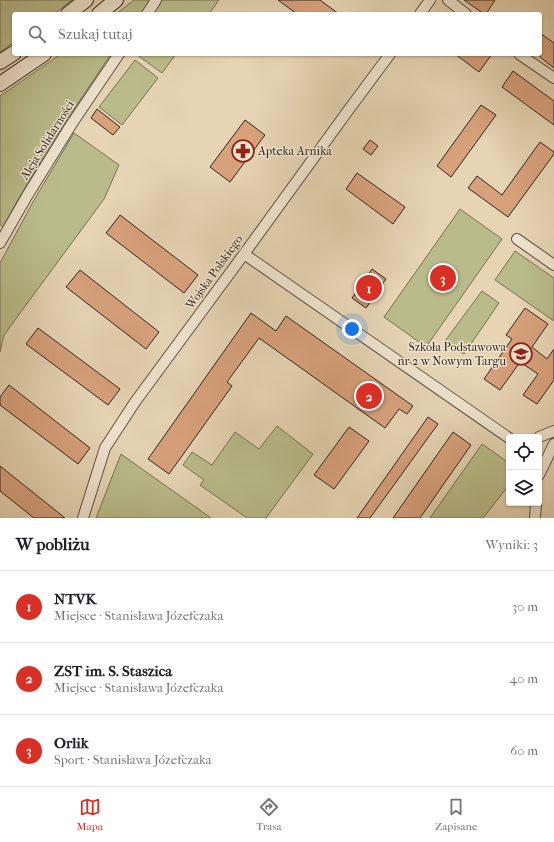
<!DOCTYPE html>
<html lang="pl">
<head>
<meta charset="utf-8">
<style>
	:root { --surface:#fff; --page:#f2f2f2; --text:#202124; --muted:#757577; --line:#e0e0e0; --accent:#d93025 }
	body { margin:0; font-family:"IM FELL French Canon",serif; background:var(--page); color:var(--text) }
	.controls { position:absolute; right:12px; bottom:12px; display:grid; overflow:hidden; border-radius:4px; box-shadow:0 1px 3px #0004 }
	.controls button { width:36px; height:36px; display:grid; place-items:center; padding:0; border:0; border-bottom:1px solid var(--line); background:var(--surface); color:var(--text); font:20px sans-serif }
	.you { position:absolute; left:352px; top:329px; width:14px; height:14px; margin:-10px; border:3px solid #fff; border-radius:50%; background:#1a73e8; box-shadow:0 0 0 6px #1a73e833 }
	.badge { display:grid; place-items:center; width:26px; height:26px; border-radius:50%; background:var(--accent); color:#fff; font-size:13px; font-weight:700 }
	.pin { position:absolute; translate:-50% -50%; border:2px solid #fff; box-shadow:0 1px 4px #0006 }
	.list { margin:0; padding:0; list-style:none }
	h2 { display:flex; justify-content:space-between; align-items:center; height:52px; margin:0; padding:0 16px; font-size:17px }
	h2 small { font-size:13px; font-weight:400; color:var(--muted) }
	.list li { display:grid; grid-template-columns:26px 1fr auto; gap:12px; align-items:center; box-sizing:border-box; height:72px; padding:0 16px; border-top:1px solid var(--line) }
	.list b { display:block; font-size:15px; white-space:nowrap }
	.list p { margin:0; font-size:13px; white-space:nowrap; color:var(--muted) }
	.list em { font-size:13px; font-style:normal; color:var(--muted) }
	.icon { flex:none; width:22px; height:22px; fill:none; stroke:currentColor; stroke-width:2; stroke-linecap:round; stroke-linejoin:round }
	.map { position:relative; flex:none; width:554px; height:518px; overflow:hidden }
	.search { position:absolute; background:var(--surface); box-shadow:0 1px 3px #0004; left:12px; right:12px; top:12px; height:44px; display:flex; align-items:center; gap:10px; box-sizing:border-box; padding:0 14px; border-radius:4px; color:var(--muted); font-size:15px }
	.sheet { height:268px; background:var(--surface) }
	nav { display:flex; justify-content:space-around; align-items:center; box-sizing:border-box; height:56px; border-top:1px solid var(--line); background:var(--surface); font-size:11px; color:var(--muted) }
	nav a { display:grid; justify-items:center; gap:2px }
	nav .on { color:var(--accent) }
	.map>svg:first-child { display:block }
</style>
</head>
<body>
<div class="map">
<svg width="554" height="518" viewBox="0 0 554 518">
	<rect width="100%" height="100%" fill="#e6d4b3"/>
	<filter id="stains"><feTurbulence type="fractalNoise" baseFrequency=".005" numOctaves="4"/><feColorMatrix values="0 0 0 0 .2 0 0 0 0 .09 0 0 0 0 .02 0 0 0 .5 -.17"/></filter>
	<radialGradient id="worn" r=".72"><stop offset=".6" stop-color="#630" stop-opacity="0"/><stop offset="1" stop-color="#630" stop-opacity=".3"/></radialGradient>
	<path fill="#b9bc8a" stroke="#767256" d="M 0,0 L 72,0 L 54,14 L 14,14 L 14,42 L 0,52 Z
		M 134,0 L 219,0 L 209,14 L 116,14 Z
		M 61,54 L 111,54 C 73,110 35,167 3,227 L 0,225 L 0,96 Z
		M 136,54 L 176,54 L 162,73 Z
		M 135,60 L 158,78 L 122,125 L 99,107 Z
		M 74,133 L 119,165 L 104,199 L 4,335 L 0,352 L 0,263 L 34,200 Z
		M 460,209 L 502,239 L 426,347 L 384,317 Z
		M 515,251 L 554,278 L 554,321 L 495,280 Z
		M 482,291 L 499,303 L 464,354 L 445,341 Z
		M 277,426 L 313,454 L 266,518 L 247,518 L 200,485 L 204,480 L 183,465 L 192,452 L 212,465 L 235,432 L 259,449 Z
		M 482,444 L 509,463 L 509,485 L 483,518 L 430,518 Z
		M 121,454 L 211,518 L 96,518 Z"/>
	<path fill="#d7a17c" stroke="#322721" d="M 278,0 L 320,0 L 339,14 L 297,14 Z
		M 464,0 L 495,0 L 486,14 L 484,14 Z
		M 540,33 L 554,43 L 554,68 L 540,57 Z
		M 455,54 L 492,54 L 479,72 Z
		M 513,71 L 554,101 L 554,125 L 502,87 Z
		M 481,105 L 496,115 L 451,177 L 437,166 Z
		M 97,109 L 120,127 L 113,135 L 91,118 Z
		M 245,120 L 265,135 L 230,182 L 210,167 Z
		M 370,140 L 378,146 L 371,155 L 363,149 Z
		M 540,142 L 554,152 L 554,154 L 508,217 L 468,188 L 477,176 L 502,195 Z
		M 357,173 L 405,207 L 393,224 L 346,189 Z
		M 120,215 L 198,275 L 184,293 L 106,233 Z
		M 372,269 L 386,279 L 366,308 L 352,298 Z
		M 80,270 L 159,332 L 146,349 L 66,287 Z
		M 525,308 L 548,324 L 532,347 L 547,359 L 554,349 L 554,380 L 537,404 L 523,395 L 538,374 L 520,362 L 500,390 L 484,379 L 512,339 L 506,335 Z
		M 251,313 L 276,331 L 286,316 L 413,406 L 407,414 L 399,409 L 385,428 L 259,338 L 227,382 L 232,386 L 169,474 L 148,459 Z
		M 38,328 L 120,389 L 108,405 L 26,344 Z
		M 9,385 L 90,448 L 78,464 L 0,405 L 0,397 Z
		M 428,417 L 438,424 L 370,518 L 357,518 Z
		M 349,427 L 369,441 L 334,489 L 314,475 Z
		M 453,432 L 471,445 L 420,518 L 393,518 Z
		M 0,466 L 65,518 L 34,518 L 0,491 Z"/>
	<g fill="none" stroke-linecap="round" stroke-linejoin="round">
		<g stroke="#5f5246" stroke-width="12">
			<path id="minor" d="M 448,0 L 466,14
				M 147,14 L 156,0
				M 420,14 L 430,0
				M 519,54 L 554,78
				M 517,239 L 554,265
				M 0,243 L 27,196 L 71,125 L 119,54
				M 244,254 L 509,438
				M 539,437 L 554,431
				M 539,475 L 554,444
				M 83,518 L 105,448 L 135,402 L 244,254 L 347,112 L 390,54
				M 535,518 L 536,503"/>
		</g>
		<g stroke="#322721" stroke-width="16">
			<path id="secondary" d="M 68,14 L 86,0
				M 99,14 L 116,0
				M 0,62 L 14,53
				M 0,84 L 44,54"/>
		</g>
		<use href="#minor" stroke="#efe3ce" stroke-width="10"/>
		<use href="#secondary" stroke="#efe3ce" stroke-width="14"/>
	</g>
	<defs>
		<g id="pharmacy-ring" transform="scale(1.15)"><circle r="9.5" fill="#efe3ce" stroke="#8f2418" stroke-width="1.5"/><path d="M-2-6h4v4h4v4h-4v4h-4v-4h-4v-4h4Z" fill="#8f2418"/></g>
		<g id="school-ring" transform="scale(1.15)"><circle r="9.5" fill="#efe3ce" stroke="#8f2418" stroke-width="1.5"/><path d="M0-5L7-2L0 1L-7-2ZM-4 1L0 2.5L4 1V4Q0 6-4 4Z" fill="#8f2418"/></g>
	</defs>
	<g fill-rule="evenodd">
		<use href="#pharmacy-ring" x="243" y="151"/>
		<use href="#school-ring" x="521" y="354"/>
	</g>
	<g text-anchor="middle" stroke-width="3" stroke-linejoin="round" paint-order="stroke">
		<g font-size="12" fill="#322721" stroke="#efe3ce">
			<text transform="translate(47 140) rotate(-58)" y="4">Aleja Solidarności</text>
			<text transform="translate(214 272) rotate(-54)" y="4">Wojska Polskiego</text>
		</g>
		<g font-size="12" fill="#322721" stroke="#efe3ce" text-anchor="start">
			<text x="258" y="155">Apteka Arnika</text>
			<text x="506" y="351" text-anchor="end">Szkoła Podstawowa<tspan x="506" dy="14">nr 2 w Nowym Targu</tspan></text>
		</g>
	</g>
	<rect width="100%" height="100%" filter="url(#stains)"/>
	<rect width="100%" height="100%" fill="url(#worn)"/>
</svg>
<div class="controls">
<button><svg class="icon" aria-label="locate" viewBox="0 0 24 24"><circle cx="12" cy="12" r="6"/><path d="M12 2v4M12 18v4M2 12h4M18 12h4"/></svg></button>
<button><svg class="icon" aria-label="layers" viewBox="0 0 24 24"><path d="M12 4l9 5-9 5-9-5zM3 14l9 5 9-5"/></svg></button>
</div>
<div class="you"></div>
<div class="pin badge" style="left:369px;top:288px">1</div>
<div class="pin badge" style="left:369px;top:396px">2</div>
<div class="pin badge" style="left:443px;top:278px">3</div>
<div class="search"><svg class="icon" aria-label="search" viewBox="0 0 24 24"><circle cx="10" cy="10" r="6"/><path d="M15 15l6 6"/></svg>Szukaj tutaj</div>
</div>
<section class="sheet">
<h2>W pobliżu<small>Wyniki: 3</small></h2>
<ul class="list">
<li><span class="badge">1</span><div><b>NTVK</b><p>Miejsce · Stanisława Józefczaka</p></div><em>30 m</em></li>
<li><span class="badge">2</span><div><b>ZST im. S. Staszica</b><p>Miejsce · Stanisława Józefczaka</p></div><em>40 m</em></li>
<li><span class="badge">3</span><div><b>Orlik</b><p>Sport · Stanisława Józefczaka</p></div><em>60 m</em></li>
</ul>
</section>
<nav>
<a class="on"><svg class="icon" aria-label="map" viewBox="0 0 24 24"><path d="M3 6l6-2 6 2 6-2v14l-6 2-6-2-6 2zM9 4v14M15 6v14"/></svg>Mapa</a>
<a><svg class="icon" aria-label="directions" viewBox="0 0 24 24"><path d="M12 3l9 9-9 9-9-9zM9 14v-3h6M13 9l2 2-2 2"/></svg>Trasa</a>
<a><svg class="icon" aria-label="saved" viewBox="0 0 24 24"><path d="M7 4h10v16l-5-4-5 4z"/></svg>Zapisane</a>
</nav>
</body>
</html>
